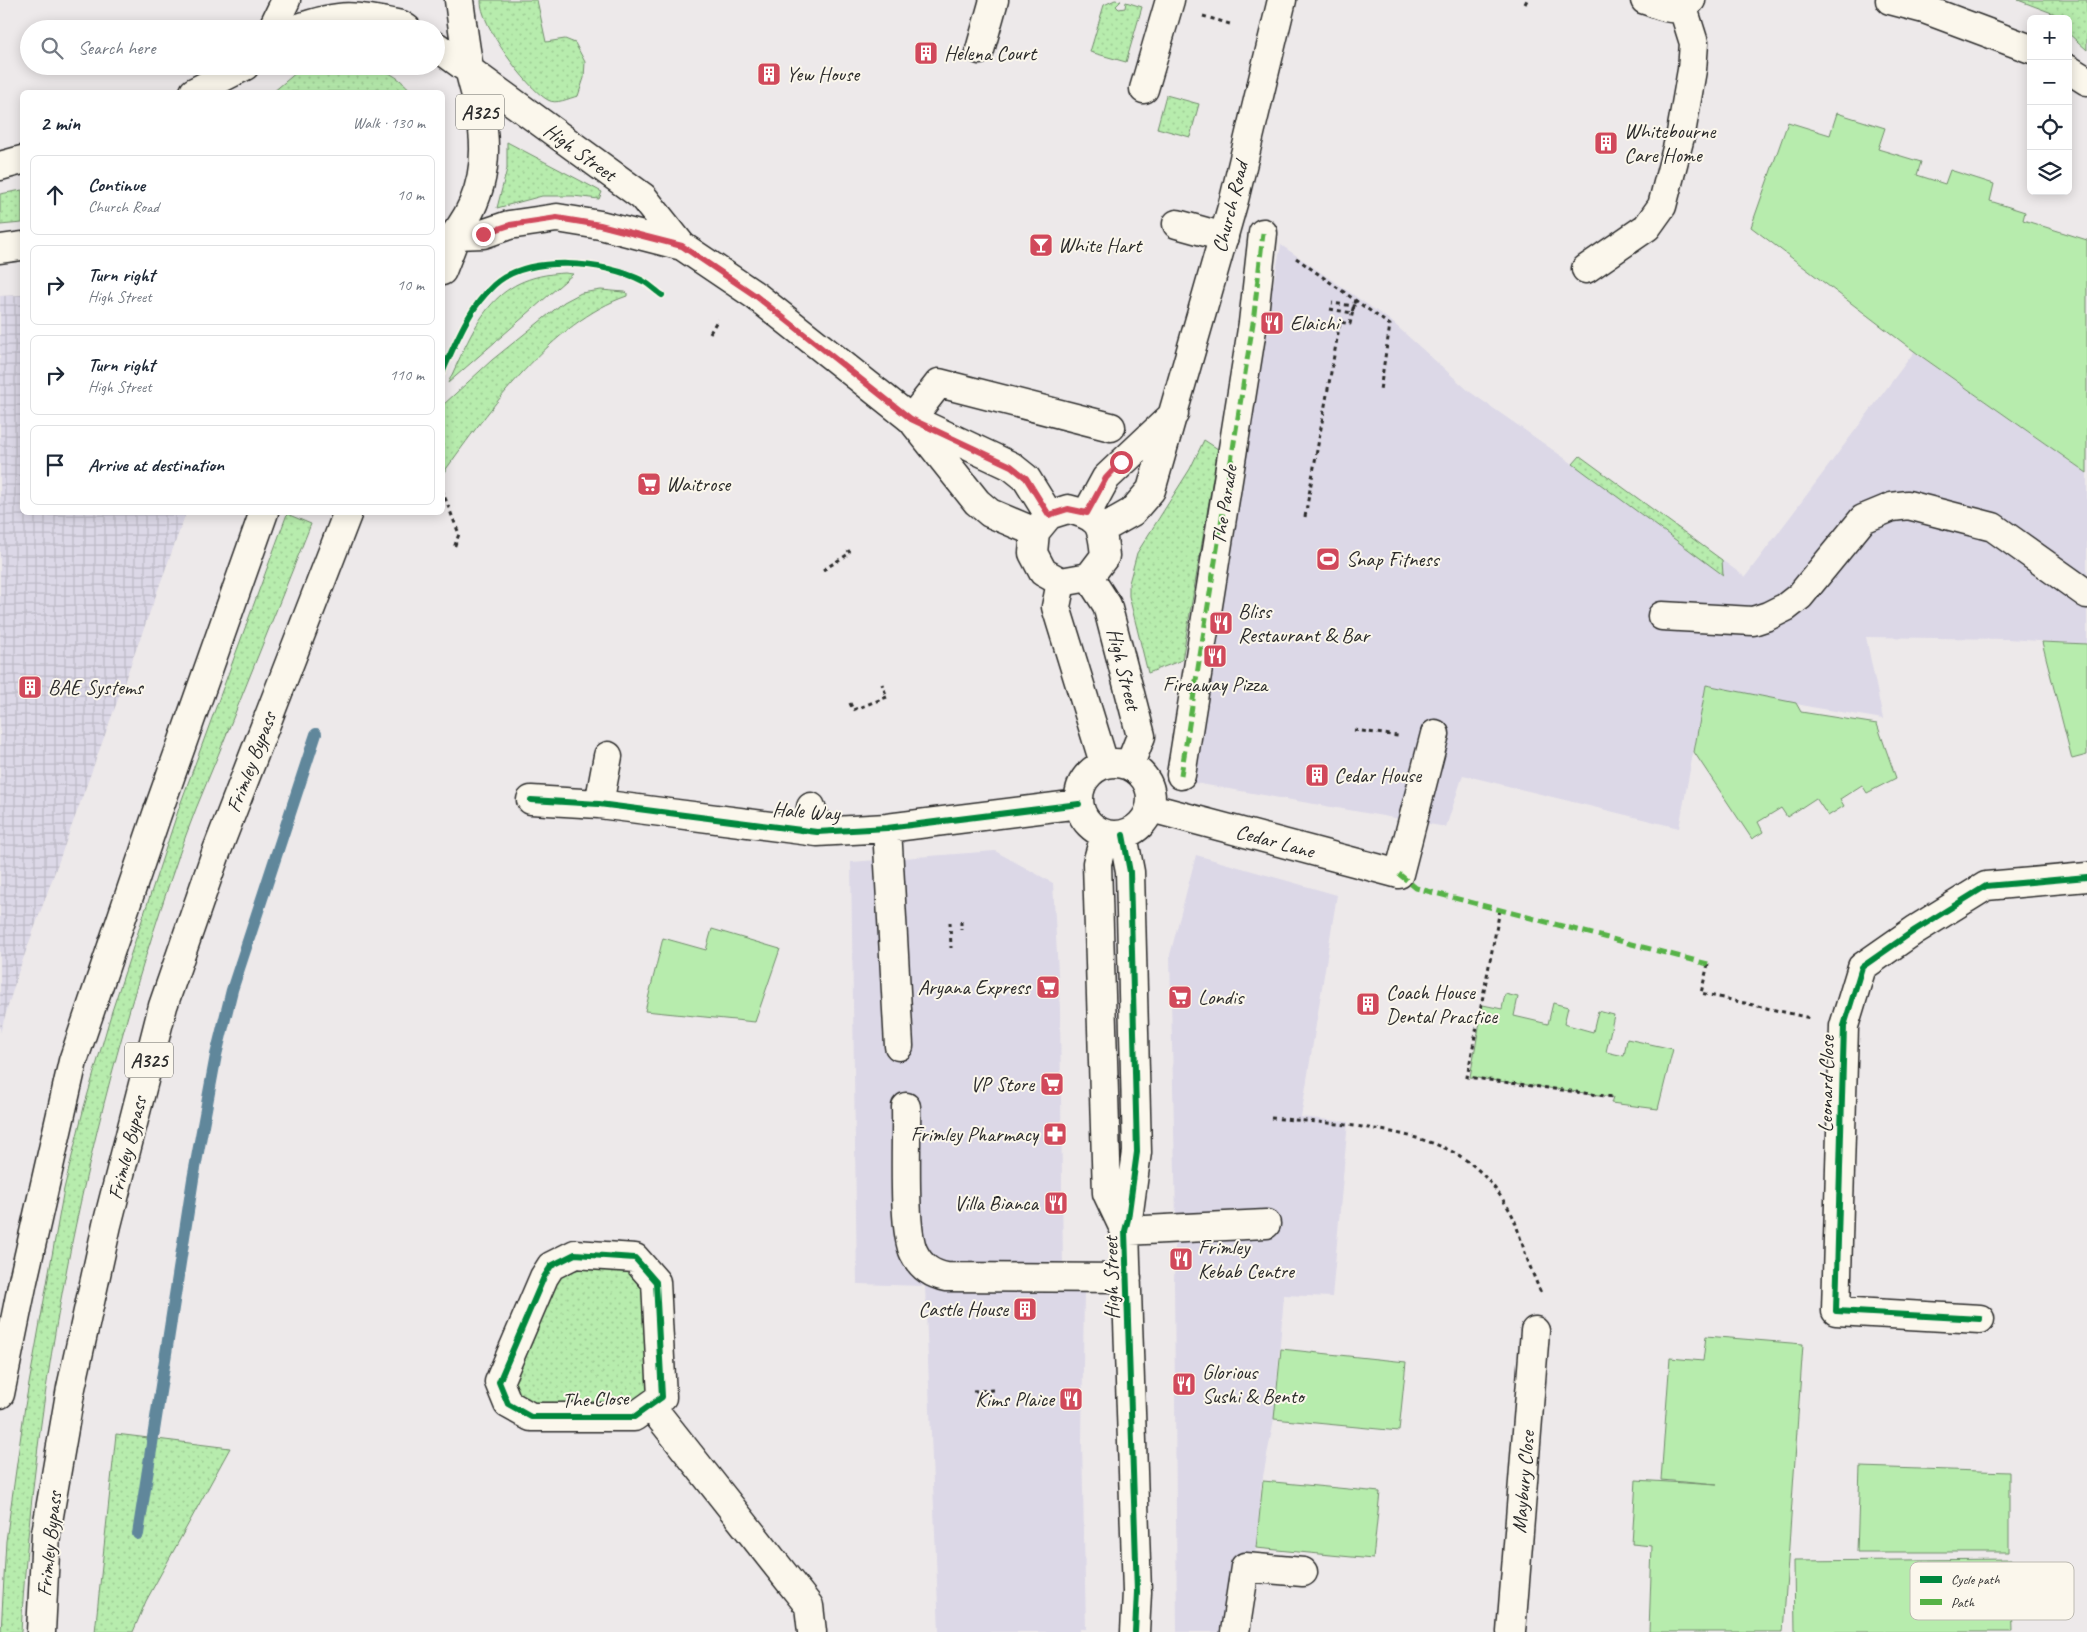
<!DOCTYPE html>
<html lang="en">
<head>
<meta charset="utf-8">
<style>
	:root { --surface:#fff; --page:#f6f6f7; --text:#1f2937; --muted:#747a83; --line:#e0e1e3 }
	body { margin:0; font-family:Caveat,sans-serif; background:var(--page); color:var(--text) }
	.controls { position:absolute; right:15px; top:15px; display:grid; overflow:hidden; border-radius:8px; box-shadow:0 2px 12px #0003 }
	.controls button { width:45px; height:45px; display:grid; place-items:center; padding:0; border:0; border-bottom:1px solid var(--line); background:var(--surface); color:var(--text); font:25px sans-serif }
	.stop { position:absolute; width:15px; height:15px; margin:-11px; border:4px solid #d1495b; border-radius:50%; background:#fff }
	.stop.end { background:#d1495b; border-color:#fff; box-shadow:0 1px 5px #0008 }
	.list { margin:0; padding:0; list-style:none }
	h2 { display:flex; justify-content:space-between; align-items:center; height:65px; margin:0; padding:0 20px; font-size:21px }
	h2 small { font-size:16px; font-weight:400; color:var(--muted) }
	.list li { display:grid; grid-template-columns:32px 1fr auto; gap:15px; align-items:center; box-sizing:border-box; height:80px; margin:0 10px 10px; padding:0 10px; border:1px solid var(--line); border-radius:8px }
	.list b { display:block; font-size:19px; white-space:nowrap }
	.list p { margin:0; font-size:16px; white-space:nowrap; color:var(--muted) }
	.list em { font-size:16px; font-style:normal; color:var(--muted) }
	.icon { flex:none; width:28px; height:28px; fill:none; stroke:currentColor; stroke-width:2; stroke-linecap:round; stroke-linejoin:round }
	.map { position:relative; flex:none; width:2087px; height:1632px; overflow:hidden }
	.search { position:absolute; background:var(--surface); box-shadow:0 2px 12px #0003; left:20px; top:20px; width:425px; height:55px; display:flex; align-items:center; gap:12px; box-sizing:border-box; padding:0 18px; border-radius:28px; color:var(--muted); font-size:19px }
	.panel { position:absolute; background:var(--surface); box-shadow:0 2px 12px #0003; left:20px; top:90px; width:425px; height:425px; border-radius:8px }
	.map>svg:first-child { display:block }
</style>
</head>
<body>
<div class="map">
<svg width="2087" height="1632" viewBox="0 0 2087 1632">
	<defs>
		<pattern id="industrial-grid" width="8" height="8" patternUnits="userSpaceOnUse" patternTransform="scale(1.25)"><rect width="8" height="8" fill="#dcd8e7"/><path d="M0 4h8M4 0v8" fill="none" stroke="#bdbac6"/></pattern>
		<pattern id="grass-dots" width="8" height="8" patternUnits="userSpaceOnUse" patternTransform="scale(1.25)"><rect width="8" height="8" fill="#b7ecad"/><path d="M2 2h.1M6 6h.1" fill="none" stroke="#9ecb95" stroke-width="1.8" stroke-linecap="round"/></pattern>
	</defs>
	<rect width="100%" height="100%" fill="#ede9ea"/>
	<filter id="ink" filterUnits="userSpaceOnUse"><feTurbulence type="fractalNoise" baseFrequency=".02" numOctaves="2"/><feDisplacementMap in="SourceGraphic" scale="10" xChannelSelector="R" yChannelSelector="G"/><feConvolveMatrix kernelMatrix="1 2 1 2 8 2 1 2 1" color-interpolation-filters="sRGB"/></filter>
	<g filter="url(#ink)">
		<path fill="#dcd8e7" d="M 1281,245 L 1391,321 L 1470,392 L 1573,464 L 1726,563 L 1745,577 L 1914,352 L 2087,473 L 2087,644 L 2007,639 L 1866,637 L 1883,719 L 1811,707 L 1706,685 L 1679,828 L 1463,775 L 1446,827 L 1189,782 L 1259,357 Z
			M 995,851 L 1053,883 L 1060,1009 L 1063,1268 L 1084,1290 L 1082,1442 L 1086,1629 L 1080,1629 L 1080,1632 L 939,1632 L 925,1286 L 857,1284 L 851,862 Z
			M 1196,855 L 1337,895 L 1301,1117 L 1348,1122 L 1332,1297 L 1284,1295 L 1274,1419 L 1261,1487 L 1256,1548 L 1245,1600 L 1241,1632 L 1177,1632 L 1174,1282 L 1176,1218 L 1170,955 Z"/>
		<path fill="url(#industrial-grid)" d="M 22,295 L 22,512 L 186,513 L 18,973 L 0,1033 L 0,296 Z"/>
		<path fill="url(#grass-dots)" stroke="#718c6c" d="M 481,0 L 537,0 L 546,42 L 565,39 L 575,43 L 585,62 L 584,78 L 578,96 C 569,98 556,105 548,100 C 527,89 479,23 481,0 Z
			M 1115,0 L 1121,1 L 1116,6 L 1119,9 L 1125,8 L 1126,2 L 1142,7 L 1126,62 L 1090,52 L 1104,5 Z
			M 2018,0 L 2087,0 L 2087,50 L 2068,33 L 2068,19 L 2059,19 L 2057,15 Z
			M 311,66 C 351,66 384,58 412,92 L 273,92 L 297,72 Z
			M 1166,95 L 1199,104 L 1190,137 L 1157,128 Z
			M 507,142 L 602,192 L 599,199 L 573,196 L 542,196 L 497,208 L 507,169 Z
			M 22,190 L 22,223 L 0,225 L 0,194 Z
			M 565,273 L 573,274 L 448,383 C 476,325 490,276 565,273 Z
			M 601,290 L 624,292 L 627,293 L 627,296 C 553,321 488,411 444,472 L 443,472 L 443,405 L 492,360 L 564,302 L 581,293 Z
			M 1204,440 L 1218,449 L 1182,660 L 1148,673 L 1129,596 L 1129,583 L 1137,553 L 1190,469 Z
			M 1580,456 L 1722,560 L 1723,575 L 1573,464 Z
			M 287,514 L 311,524 C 284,592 256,660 229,728 C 215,764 199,799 186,835 C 95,1092 36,1360 21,1632 L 1,1632 L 6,1541 L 25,1406 L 64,1189 L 84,1107 L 112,1011 L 180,805 Z
			M 581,1269 L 630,1272 L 642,1282 L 654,1379 L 647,1393 L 637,1404 L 533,1405 L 520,1397 L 512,1388 L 525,1347 L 560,1274 Z
			M 116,1434 L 230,1448 L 146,1601 L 133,1632 L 95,1632 Z"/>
		<path fill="#b7ecad" stroke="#718c6c" d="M 1837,113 L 1885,128 L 1878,149 L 1921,162 L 1917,175 L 1945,184 L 1950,170 L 1994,184 L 1990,201 L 2025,212 L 2023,220 L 2087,240 L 2087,473 L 1918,354 L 1751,227 L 1788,122 L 1830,135 Z
			M 2042,642 L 2087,644 L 2087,755 L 2072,759 Z
			M 1706,685 L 1796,703 L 1801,712 L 1877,724 L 1896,778 L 1867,793 L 1862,785 L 1840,799 L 1844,806 L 1828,816 L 1816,798 L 1787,817 L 1781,808 L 1758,822 L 1763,832 L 1752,839 L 1694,752 Z
			M 712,929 L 780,949 L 755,1022 L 645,1011 L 663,938 L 706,950 Z
			M 1505,994 L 1518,997 L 1514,1016 L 1548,1024 L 1553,1003 L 1568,1007 L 1564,1024 L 1593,1032 L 1598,1011 L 1614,1015 L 1606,1052 L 1624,1056 L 1627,1039 L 1673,1049 L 1658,1109 L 1611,1103 L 1613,1097 L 1470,1077 L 1483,1005 L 1502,1009 Z
			M 1706,1336 L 1803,1344 L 1783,1632 L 1649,1632 L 1652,1546 L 1632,1544 L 1636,1480 L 1717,1485 L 1661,1480 L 1670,1358 L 1703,1361 Z
			M 1281,1349 L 1406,1362 L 1399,1431 L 1274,1419 Z
			M 1860,1467 L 2009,1472 L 2009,1552 L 1857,1552 Z
			M 1263,1481 L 1380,1492 L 1373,1559 L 1256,1548 Z
			M 2011,1559 L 2013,1632 L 1795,1632 L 1794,1561 Z"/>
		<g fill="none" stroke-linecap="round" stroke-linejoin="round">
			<path stroke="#61879b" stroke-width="12" d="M 138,1534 L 193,1179 L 216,1055 L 232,990 L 316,734"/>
			<g stroke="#2b2b2b" stroke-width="31">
				<path id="minor" d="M 1645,0 C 1664,6 1675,15 1691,0
					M 1890,0 L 1924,9 L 2031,49
					M 980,50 L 994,0
					M 2068,69 L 2087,81
					M 1144,89 L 1170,0
					M 1177,224 L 1224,237
					M 1586,269 L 1647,227 L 1662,206 L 1681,133 L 1692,70 L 1694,43 L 1683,8
					M 911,419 L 939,383 L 1111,427
					M 1089,577 L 1107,605 L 1141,736 L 1130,764
					M 1061,582 L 1056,607 L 1104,763
					M 1662,616 L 1753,621 L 1768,616 L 1786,607 L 1800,596 L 1863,519 L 1892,507 L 1908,505 L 1993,527 L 2087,594
					M1079 799a36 36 0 1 1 72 0a36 36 0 1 1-72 0Z
					M 1181,775 L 1253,323 L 1263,233
					M 531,800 L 599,804 L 817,832 L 887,828 L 1079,804
					M 599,804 L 608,756
					M 811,807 L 819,832
					M 1151,808 L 1399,874 L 1435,734
					M 887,828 L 899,1046
					M 1105,835 L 1097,863 L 1107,1193 L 1125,1231
					M 1123,835 L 1130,872 L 1137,1152 L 1128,1219 L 1125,1231 L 1137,1592 L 1135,1632
					M 906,1107 C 907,1139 902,1229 914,1253 C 921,1267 931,1274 946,1277 L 1127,1278
					M 1125,1231 L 1266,1224
					M 575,1254 L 635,1258 L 656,1282 L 662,1397 L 634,1417 L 531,1417 L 508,1404 L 499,1382 L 544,1277 L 551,1266 Z
					M 1980,1319 L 1836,1311 L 1844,1026 L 1862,967 L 1915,930 L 1986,886 L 2087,877
					M 651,1406 L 809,1606 L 812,1632
					M 1235,1632 L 1245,1567 L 1303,1572
					M 1511,1632 L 1535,1331"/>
			</g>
			<g stroke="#2b2b2b" stroke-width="31">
				<path id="major" d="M 272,29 L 286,0
					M 296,29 C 340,13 356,15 401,25 L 407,29
					M 436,46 L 643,197 L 682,246 L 756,296 L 911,419 L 1011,466 L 1026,478 L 1049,515
					M 194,92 L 245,66
					M 0,166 L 22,160
					M 456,235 L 483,234 L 509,225 L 557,218 L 600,225 L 682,246
					M 0,249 L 22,246
					M 442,249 C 480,211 491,164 480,112 C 477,97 472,83 469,68 C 465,46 462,23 459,0
					M 442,271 L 456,235
					M 915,424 L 977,502 L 990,513 L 1035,532
					M 1068,509 C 1100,517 1102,524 1105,556 L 1089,577 L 1061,582 L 1043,572 L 1033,553 L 1035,532 L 1049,515 Z
					M 1087,513 L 1106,478 L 1174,414
					M 1102,529 L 1132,512 L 1151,490 L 1234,200 L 1282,0
					M 0,1394 L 23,1281 L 73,1061 L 157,814 L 264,512
					M 41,1632 L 46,1533 L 71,1388 L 107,1225 L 163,1006 L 216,853 L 348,512"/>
			</g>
			<path stroke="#2b2b2b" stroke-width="3" stroke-dasharray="4 4" stroke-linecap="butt" d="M 1525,4 L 1527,0
				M 1203,16 L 1230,24
				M 1296,258 L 1390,325 L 1380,390
				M 1330,309 L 1352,313 L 1355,299
				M 710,333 L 718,319
				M 442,490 L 459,534 L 454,548
				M 1305,517 L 1340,322 L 1350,324 L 1354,306 L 1332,303
				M 823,570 L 850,553 L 848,550
				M 850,703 L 853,710 L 887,697 L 882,684
				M 1354,730 L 1398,736
				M 1500,910 L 1467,1077 L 1613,1097
				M 961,921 L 961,930
				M 950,922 L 951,948
				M 1708,964 L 1701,993 L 1810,1018
				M 1271,1118 C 1326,1123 1417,1127 1463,1158 C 1483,1171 1498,1191 1510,1211 C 1516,1221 1518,1232 1522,1243 C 1527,1260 1534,1277 1541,1293
				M 973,1391 L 995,1390"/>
			<use href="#minor" stroke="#fbf7ec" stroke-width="28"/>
			<use href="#major" stroke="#fbf7ec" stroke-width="28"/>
			<path stroke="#56b246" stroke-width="5" stroke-dasharray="10 5" stroke-linecap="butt" d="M 1181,775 L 1253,323 L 1263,233
				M 1399,874 L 1416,888 L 1708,964"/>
			<g stroke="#fbf7ec" stroke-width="9">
				<path id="cycleway" d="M 442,373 C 456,342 468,309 494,285 C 528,254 605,261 643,281 C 650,285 656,291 662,295
					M 531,800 L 599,804 L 817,832 L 887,828 L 1079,804
					M 1123,835 L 1130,872 L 1137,1152 L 1128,1219 L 1125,1231 L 1137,1592 L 1135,1632
					M 575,1254 L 635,1258 L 656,1282 L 662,1397 L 634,1417 L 531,1417 L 508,1404 L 499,1382 L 544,1277 L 551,1266 Z
					M 1980,1319 L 1836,1311 L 1844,1026 L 1862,967 L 1915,930 L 1986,886 L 2087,877"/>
			</g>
			<use href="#cycleway" stroke="#00873e" stroke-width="6"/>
		</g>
	</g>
	<g fill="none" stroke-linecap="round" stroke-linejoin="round" filter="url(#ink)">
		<path stroke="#d1495b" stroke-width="6" d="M 483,234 L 510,225 L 557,218 L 600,225 L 682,246 L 756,296 L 911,419 L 1011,466 L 1026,478 L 1049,515 L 1068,509 L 1087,513 L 1106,478 L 1121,462"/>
	</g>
	<defs>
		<g id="building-square" transform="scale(1.25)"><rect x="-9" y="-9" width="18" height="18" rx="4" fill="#d1495b" stroke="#fbf7ec"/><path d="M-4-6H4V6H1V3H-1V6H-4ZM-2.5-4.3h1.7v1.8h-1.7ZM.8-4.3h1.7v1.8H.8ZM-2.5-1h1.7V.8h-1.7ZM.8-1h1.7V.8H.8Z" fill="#fff"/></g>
		<g id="bar-square" transform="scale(1.25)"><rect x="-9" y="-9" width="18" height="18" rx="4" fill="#d1495b" stroke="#fbf7ec"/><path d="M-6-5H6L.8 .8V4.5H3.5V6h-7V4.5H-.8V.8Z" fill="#fff"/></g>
		<g id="restaurant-square" transform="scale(1.25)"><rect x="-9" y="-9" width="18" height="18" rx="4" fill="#d1495b" stroke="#fbf7ec"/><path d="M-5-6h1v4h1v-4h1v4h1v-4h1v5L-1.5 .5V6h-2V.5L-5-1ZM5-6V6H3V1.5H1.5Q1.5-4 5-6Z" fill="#fff"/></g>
		<g id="supermarket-square" transform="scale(1.25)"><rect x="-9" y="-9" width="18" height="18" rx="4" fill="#d1495b" stroke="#fbf7ec"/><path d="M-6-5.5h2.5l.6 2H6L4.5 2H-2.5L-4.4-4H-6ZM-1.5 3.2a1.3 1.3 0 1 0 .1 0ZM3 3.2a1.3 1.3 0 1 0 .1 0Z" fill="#fff"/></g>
		<g id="stadium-square" transform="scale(1.25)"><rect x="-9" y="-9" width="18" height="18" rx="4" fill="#d1495b" stroke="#fbf7ec"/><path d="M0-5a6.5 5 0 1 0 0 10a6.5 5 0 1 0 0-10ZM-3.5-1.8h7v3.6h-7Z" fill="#fff"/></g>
		<g id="pharmacy-square" transform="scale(1.25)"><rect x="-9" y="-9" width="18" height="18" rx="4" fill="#d1495b" stroke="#fbf7ec"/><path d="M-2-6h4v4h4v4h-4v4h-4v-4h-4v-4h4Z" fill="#fff"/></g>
	</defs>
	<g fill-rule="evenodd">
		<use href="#building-square" x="926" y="53"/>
		<use href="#building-square" x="769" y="74"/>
		<use href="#building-square" x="1606" y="143"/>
		<use href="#bar-square" x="1041" y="245"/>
		<use href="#restaurant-square" x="1272" y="323"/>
		<use href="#supermarket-square" x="649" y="484"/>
		<use href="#stadium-square" x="1328" y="559"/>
		<use href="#restaurant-square" x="1221" y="623"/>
		<use href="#restaurant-square" x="1215" y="656"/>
		<use href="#building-square" x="30" y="687"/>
		<use href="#building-square" x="1317" y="775"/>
		<use href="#supermarket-square" x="1048" y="987"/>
		<use href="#supermarket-square" x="1180" y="997"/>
		<use href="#building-square" x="1368" y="1004"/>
		<use href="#supermarket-square" x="1052" y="1084"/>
		<use href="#pharmacy-square" x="1055" y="1134"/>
		<use href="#restaurant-square" x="1056" y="1203"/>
		<use href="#restaurant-square" x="1181" y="1259"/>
		<use href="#building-square" x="1025" y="1309"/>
		<use href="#restaurant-square" x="1184" y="1384"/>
		<use href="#restaurant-square" x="1071" y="1399"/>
	</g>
	<g text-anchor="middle" stroke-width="4" stroke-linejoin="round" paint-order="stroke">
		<g fill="#fbf7ec" stroke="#696865" stroke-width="1">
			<rect x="456" y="94.5" width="48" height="35" rx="4"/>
			<rect x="125" y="1042.5" width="48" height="35" rx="4"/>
		</g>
		<g font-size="20" font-weight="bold" fill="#2b2b2b">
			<text x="480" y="119">A325</text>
			<text x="149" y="1067">A325</text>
		</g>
		<g font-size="21" fill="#2b2b2b" stroke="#fbf7ec" text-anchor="start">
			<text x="944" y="60">Helena Court</text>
			<text x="786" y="81">Yew House</text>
			<text x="1624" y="138">Whitebourne<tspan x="1624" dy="24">Care Home</tspan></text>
			<text x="1058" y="252">White Hart</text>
			<text x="1290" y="330">Elaichi</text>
			<text x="666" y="491">Waitrose</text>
			<text x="1346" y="566">Snap Fitness</text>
			<text x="1238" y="618">Bliss<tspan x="1238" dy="24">Restaurant &amp; Bar</tspan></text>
			<text x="1215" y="691" text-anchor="middle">Fireaway Pizza</text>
			<text x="48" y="694">BAE Systems</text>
			<text x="1334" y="782">Cedar House</text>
			<text x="1030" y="994" text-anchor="end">Aryana Express</text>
			<text x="1386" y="999">Coach House<tspan x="1386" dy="24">Dental Practice</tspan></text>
			<text x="1198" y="1004">Londis</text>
			<text x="1034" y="1091" text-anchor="end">VP Store</text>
			<text x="1038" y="1141" text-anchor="end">Frimley Pharmacy</text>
			<text x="1038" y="1210" text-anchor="end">Villa Bianca</text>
			<text x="1198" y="1254">Frimley<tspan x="1198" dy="24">Kebab Centre</tspan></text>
			<text x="1008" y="1316" text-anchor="end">Castle House</text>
			<text x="1202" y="1379">Glorious<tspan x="1202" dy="24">Sushi &amp; Bento</tspan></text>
			<text x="1054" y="1406" text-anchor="end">Kims Plaice</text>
		</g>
		<g font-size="21" fill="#2b2b2b" stroke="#fbf7ec">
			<text transform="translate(580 152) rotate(36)" y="7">High Street</text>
			<text transform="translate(1230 207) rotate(-76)" y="7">Church Road</text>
			<text transform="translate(1224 505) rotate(-81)" y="7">The Parade</text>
			<text transform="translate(1124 669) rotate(76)" y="7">High Street</text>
			<text transform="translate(251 762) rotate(-69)" y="7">Frimley Bypass</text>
			<text transform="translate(806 811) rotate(4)" y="7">Hale Way</text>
			<text transform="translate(1275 841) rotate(15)" y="7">Cedar Lane</text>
			<text transform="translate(1826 1084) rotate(-89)" y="7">Leonard Close</text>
			<text transform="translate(127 1148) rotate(-76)" y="7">Frimley Bypass</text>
			<text transform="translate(1111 1278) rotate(-91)" y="7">High Street</text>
			<text transform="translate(595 1399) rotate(-2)" y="7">The Close</text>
			<text transform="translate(1523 1482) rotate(-85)" y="7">Maybury Close</text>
			<text transform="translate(49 1544) rotate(-84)" y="7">Frimley Bypass</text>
		</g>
	</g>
	<rect x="1910" y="1562" width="164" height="58" rx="8" fill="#fbf7ec" stroke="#bdbab2" stroke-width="1"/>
	<rect x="1920" y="1576" width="22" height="7" fill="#00873e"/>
	<rect x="1920" y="1599" width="22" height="6" fill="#56b246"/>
	<g font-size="14" fill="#2b2b2b">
		<text x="1951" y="1584">Cycle path</text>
		<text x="1951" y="1607">Path</text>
	</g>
</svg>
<div class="controls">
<button>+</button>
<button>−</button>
<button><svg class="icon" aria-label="locate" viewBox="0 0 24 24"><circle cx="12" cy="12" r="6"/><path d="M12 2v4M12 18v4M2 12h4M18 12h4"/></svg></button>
<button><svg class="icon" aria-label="layers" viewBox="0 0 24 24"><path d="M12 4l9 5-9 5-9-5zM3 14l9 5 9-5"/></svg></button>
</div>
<div class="stop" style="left:1121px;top:462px"></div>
<div class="stop end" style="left:483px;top:234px"></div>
<div class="search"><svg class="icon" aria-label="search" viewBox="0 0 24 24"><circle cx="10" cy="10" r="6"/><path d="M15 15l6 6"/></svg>Search here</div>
<section class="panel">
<h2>2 min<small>Walk · 130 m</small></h2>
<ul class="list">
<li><svg class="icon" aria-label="ahead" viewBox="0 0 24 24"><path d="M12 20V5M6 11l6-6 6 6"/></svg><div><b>Continue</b><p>Church Road</p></div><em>10 m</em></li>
<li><svg class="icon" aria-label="right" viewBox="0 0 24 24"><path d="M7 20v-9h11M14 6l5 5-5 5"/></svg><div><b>Turn right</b><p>High Street</p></div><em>10 m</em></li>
<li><svg class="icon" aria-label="right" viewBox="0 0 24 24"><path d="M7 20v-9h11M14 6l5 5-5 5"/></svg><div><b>Turn right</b><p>High Street</p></div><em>110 m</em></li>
<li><svg class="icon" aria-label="arrive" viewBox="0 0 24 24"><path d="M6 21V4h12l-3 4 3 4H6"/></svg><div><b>Arrive at destination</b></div></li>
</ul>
</section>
</div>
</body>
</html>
